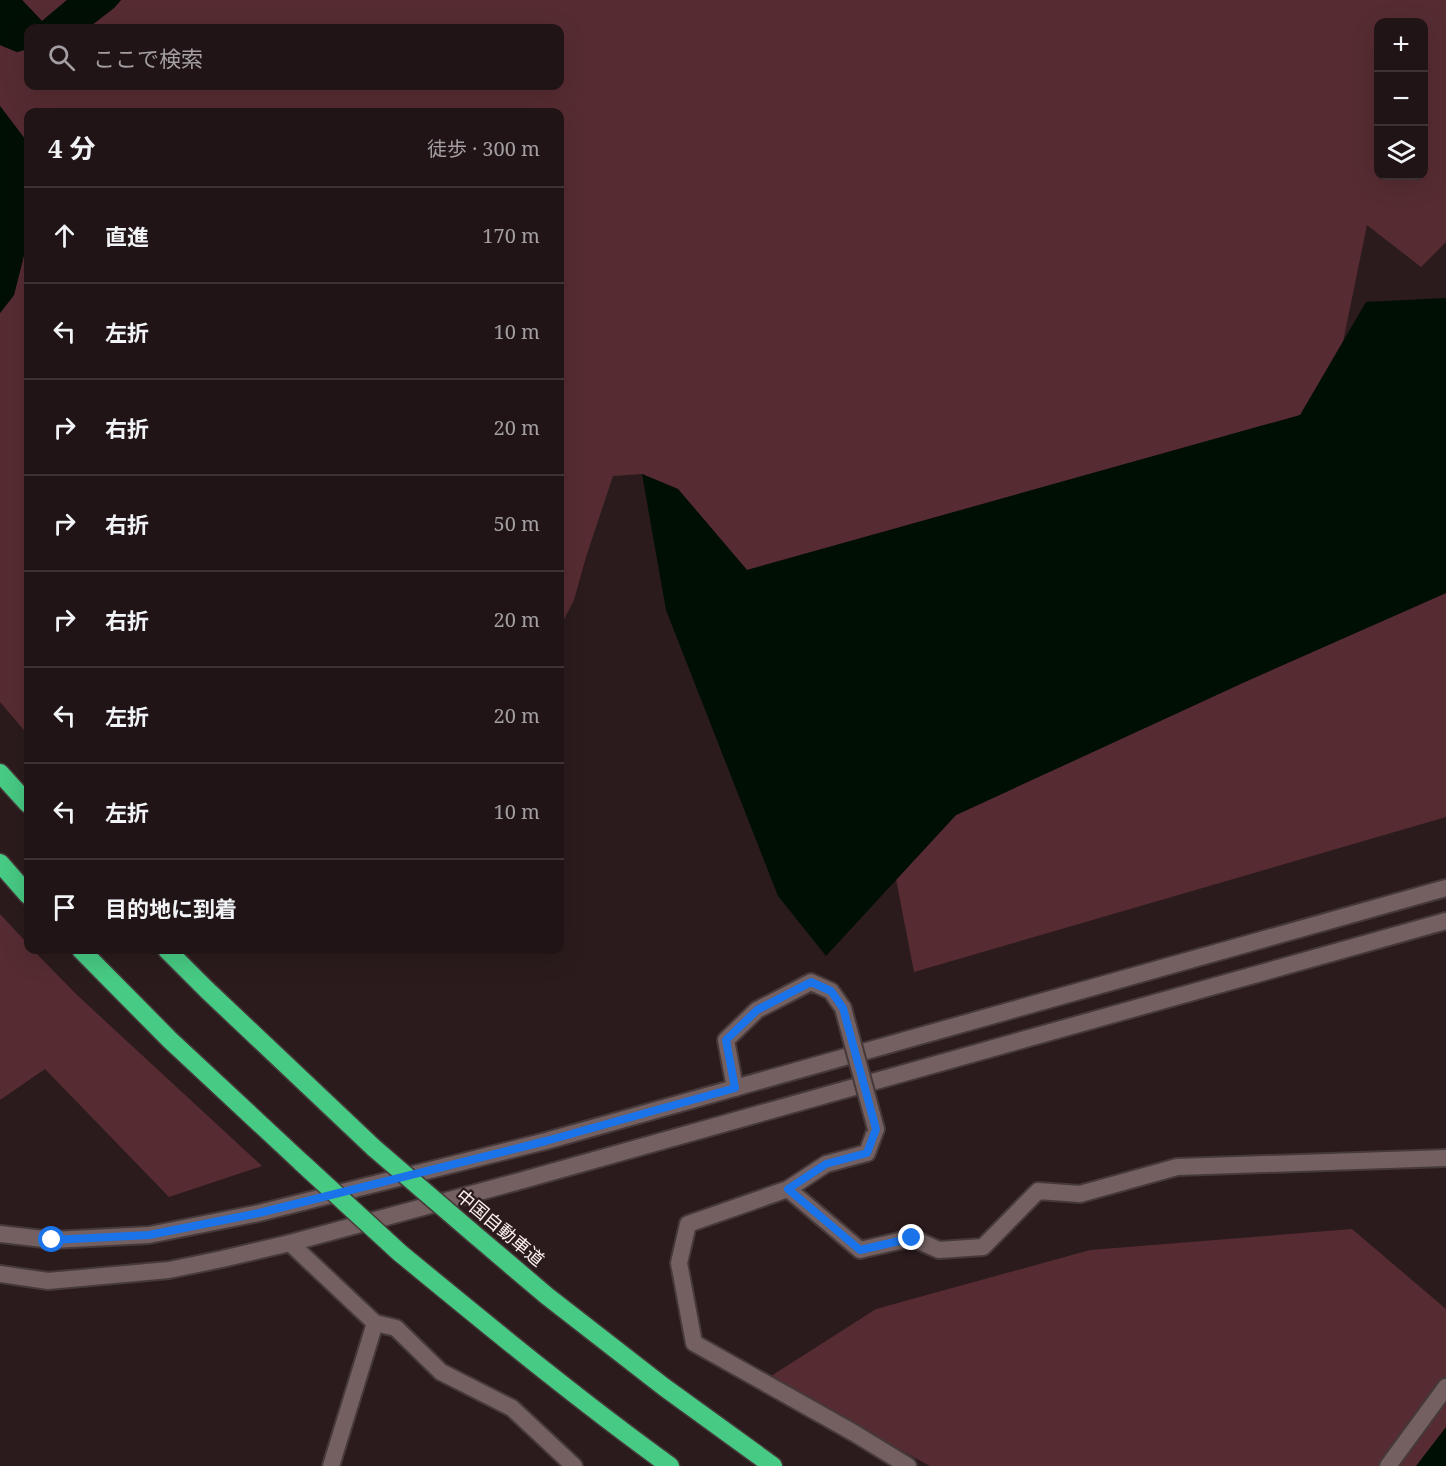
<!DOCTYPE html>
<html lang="ja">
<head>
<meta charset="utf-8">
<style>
	:root { --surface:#201416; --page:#281d1f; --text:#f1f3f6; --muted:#a29ea1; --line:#3d3335 }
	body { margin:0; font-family:"Noto Serif","Noto Sans JP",serif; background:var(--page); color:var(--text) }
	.controls { position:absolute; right:18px; top:18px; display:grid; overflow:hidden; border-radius:12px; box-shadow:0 6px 24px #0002 }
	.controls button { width:54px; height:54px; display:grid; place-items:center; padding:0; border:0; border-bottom:2px solid var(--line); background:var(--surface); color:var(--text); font:30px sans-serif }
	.stop { position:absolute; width:18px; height:18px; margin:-14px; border:4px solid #1a73e8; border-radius:50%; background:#fff }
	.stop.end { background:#1a73e8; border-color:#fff; box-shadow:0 2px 6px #0008 }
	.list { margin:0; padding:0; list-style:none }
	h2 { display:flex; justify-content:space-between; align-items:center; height:78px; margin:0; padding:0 24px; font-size:26px }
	h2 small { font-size:20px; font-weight:400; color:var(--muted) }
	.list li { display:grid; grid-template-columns:39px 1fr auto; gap:18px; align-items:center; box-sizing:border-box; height:96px; padding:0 24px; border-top:2px solid var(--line) }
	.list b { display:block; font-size:22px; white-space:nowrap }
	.list em { font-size:20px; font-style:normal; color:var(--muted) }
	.icon { flex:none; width:33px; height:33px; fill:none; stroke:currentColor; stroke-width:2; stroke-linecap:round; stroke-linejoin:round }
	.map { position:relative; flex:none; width:1446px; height:1466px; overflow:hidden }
	.search { position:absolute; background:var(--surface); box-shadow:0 6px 24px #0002; left:24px; top:24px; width:540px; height:66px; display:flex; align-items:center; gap:15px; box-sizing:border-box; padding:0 21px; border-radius:12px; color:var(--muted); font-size:22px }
	.panel { position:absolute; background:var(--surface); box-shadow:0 6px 24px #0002; left:24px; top:108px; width:540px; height:846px; border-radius:12px }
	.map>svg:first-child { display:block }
</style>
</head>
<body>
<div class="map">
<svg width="1446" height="1466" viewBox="0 0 1446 1466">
	<rect width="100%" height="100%" fill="#2b1b1d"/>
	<path fill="#562c32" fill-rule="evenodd" d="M 22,0 L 67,0 L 42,21 Z
		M 121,0 L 1446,0 L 1446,242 L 1421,267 L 1367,225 L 1343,342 L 1301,415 L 747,570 L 678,489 L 642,474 L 613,476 L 586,557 L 574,600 L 560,627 L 560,112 L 28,112 L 28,143 L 0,106 L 0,45 L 17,52 L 28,49 L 28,86 L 560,86 L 560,28 L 88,28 L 114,8 ZM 1378,22 L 1424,22 L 1424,176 L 1378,176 Z
		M 28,239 L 28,735 L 0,702 L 0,313 L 14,295 Z
		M 1446,593 L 1446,817 L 914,972 L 896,879 L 956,815 L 1247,681 Z
		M 0,914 L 28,944 L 28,950 L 33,950 L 77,995 L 262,1166 L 169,1197 L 45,1069 L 0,1100 Z
		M 1352,1229 L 1446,1309 L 1446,1466 L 930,1466 L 768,1378 L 876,1309 L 1090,1250 Z"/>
	<path fill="#000f04" d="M 0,0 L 22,0 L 42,21 L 67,0 L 121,0 L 114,8 L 88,28 L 28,28 L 28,49 L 17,52 L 0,45 Z
		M 0,106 L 28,143 L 28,239 L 14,295 L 0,313 Z
		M 1446,298 L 1446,593 L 1247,681 L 956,815 L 826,956 L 778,896 L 666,610 L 642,474 L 678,489 L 747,570 L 1300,415 L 1366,302 Z
		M 1446,1427 L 1446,1466 L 1416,1466 Z"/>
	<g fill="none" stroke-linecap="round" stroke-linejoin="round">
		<g stroke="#46393a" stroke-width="20">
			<path id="minor" d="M 735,1088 L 726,1040 L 757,1010 L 811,982 L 831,991 L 843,1008
				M 876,1129 L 867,1153 L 826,1164 L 788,1189 L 688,1224 L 679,1263 L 694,1343 L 854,1433 L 908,1466
				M 788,1189 L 860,1250 L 912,1238 L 939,1250 L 983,1247 L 1038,1191 L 1080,1194 L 1177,1167 L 1446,1158
				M 290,1243 L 375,1323 L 331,1466
				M 375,1323 L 396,1328 L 441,1372 L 512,1408 L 574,1466
				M 1388,1466 L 1446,1387"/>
		</g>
		<g stroke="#46393a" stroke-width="20">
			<path id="tertiary" d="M 0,1234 L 52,1240 L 149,1235 L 259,1213 L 546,1141 L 1446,888
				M 0,1274 L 48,1281 L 169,1270 L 222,1259 L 290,1243 L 516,1182 L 1446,921"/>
		</g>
		<g stroke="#46393a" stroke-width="21">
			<path id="motorway" d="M 0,773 L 28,804
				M 0,863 L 28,895
				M 81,950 L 170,1040 L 302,1163
				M 167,950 L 207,990 L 374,1148
				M 474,1234 L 547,1296 L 664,1387 L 773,1466
				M 400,1253 C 489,1326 577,1399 670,1466"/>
		</g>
		<use href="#minor" stroke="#746061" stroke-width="16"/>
		<use href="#tertiary" stroke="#746061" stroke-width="16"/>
		<use href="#motorway" stroke="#47ca83" stroke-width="18"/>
		<g stroke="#46393a" stroke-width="20" stroke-linecap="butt">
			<path id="minor-bridge" d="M 843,1008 L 876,1129"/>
		</g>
		<g stroke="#46393a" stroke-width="21" stroke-linecap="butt">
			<path id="motorway-bridge" d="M 374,1148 L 474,1234
				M 302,1163 L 400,1253"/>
		</g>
		<use href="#minor-bridge" stroke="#746061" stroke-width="16"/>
		<use href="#motorway-bridge" stroke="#47ca83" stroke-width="18"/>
	</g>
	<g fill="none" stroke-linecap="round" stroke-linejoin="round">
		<path stroke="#1a73e8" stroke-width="8" d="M 52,1240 L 149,1235 L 259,1213 L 546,1141 L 735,1088 L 726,1040 L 757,1010 L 811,982 L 831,991 L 843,1008 L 876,1129 L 867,1153 L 826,1164 L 788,1189 L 860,1250 L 912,1238"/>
	</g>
	<g text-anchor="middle" stroke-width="4.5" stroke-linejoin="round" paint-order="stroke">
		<g font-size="18" fill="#fcf0f1" stroke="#2b1b1d">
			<text transform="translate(500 1228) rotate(40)" y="6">中国自動車道</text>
		</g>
	</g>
</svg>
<div class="controls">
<button>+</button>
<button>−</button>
<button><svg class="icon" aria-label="layers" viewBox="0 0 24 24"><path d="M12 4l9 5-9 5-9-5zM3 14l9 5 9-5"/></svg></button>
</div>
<div class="stop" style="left:52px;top:1240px"></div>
<div class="stop end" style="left:912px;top:1238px"></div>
<div class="search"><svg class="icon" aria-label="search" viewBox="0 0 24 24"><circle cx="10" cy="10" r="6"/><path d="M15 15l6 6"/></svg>ここで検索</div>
<section class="panel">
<h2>4 分<small>徒歩 · 300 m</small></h2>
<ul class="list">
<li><svg class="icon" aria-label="ahead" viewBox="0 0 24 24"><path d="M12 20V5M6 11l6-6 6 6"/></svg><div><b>直進</b></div><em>170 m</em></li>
<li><svg class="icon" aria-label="left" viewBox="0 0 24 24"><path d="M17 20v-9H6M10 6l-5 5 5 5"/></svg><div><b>左折</b></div><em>10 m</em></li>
<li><svg class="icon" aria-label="right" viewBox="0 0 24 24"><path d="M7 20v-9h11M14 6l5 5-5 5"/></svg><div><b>右折</b></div><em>20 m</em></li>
<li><svg class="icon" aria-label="right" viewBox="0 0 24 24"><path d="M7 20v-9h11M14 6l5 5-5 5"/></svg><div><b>右折</b></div><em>50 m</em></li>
<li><svg class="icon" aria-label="right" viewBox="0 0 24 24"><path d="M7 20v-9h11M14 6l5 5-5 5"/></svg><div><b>右折</b></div><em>20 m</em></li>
<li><svg class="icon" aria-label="left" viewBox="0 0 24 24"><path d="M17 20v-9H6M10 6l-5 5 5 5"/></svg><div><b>左折</b></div><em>20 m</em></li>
<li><svg class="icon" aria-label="left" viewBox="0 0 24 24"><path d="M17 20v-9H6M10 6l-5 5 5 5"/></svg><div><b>左折</b></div><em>10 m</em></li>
<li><svg class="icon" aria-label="arrive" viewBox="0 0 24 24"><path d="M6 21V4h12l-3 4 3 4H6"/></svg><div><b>目的地に到着</b></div></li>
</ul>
</section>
</div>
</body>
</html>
